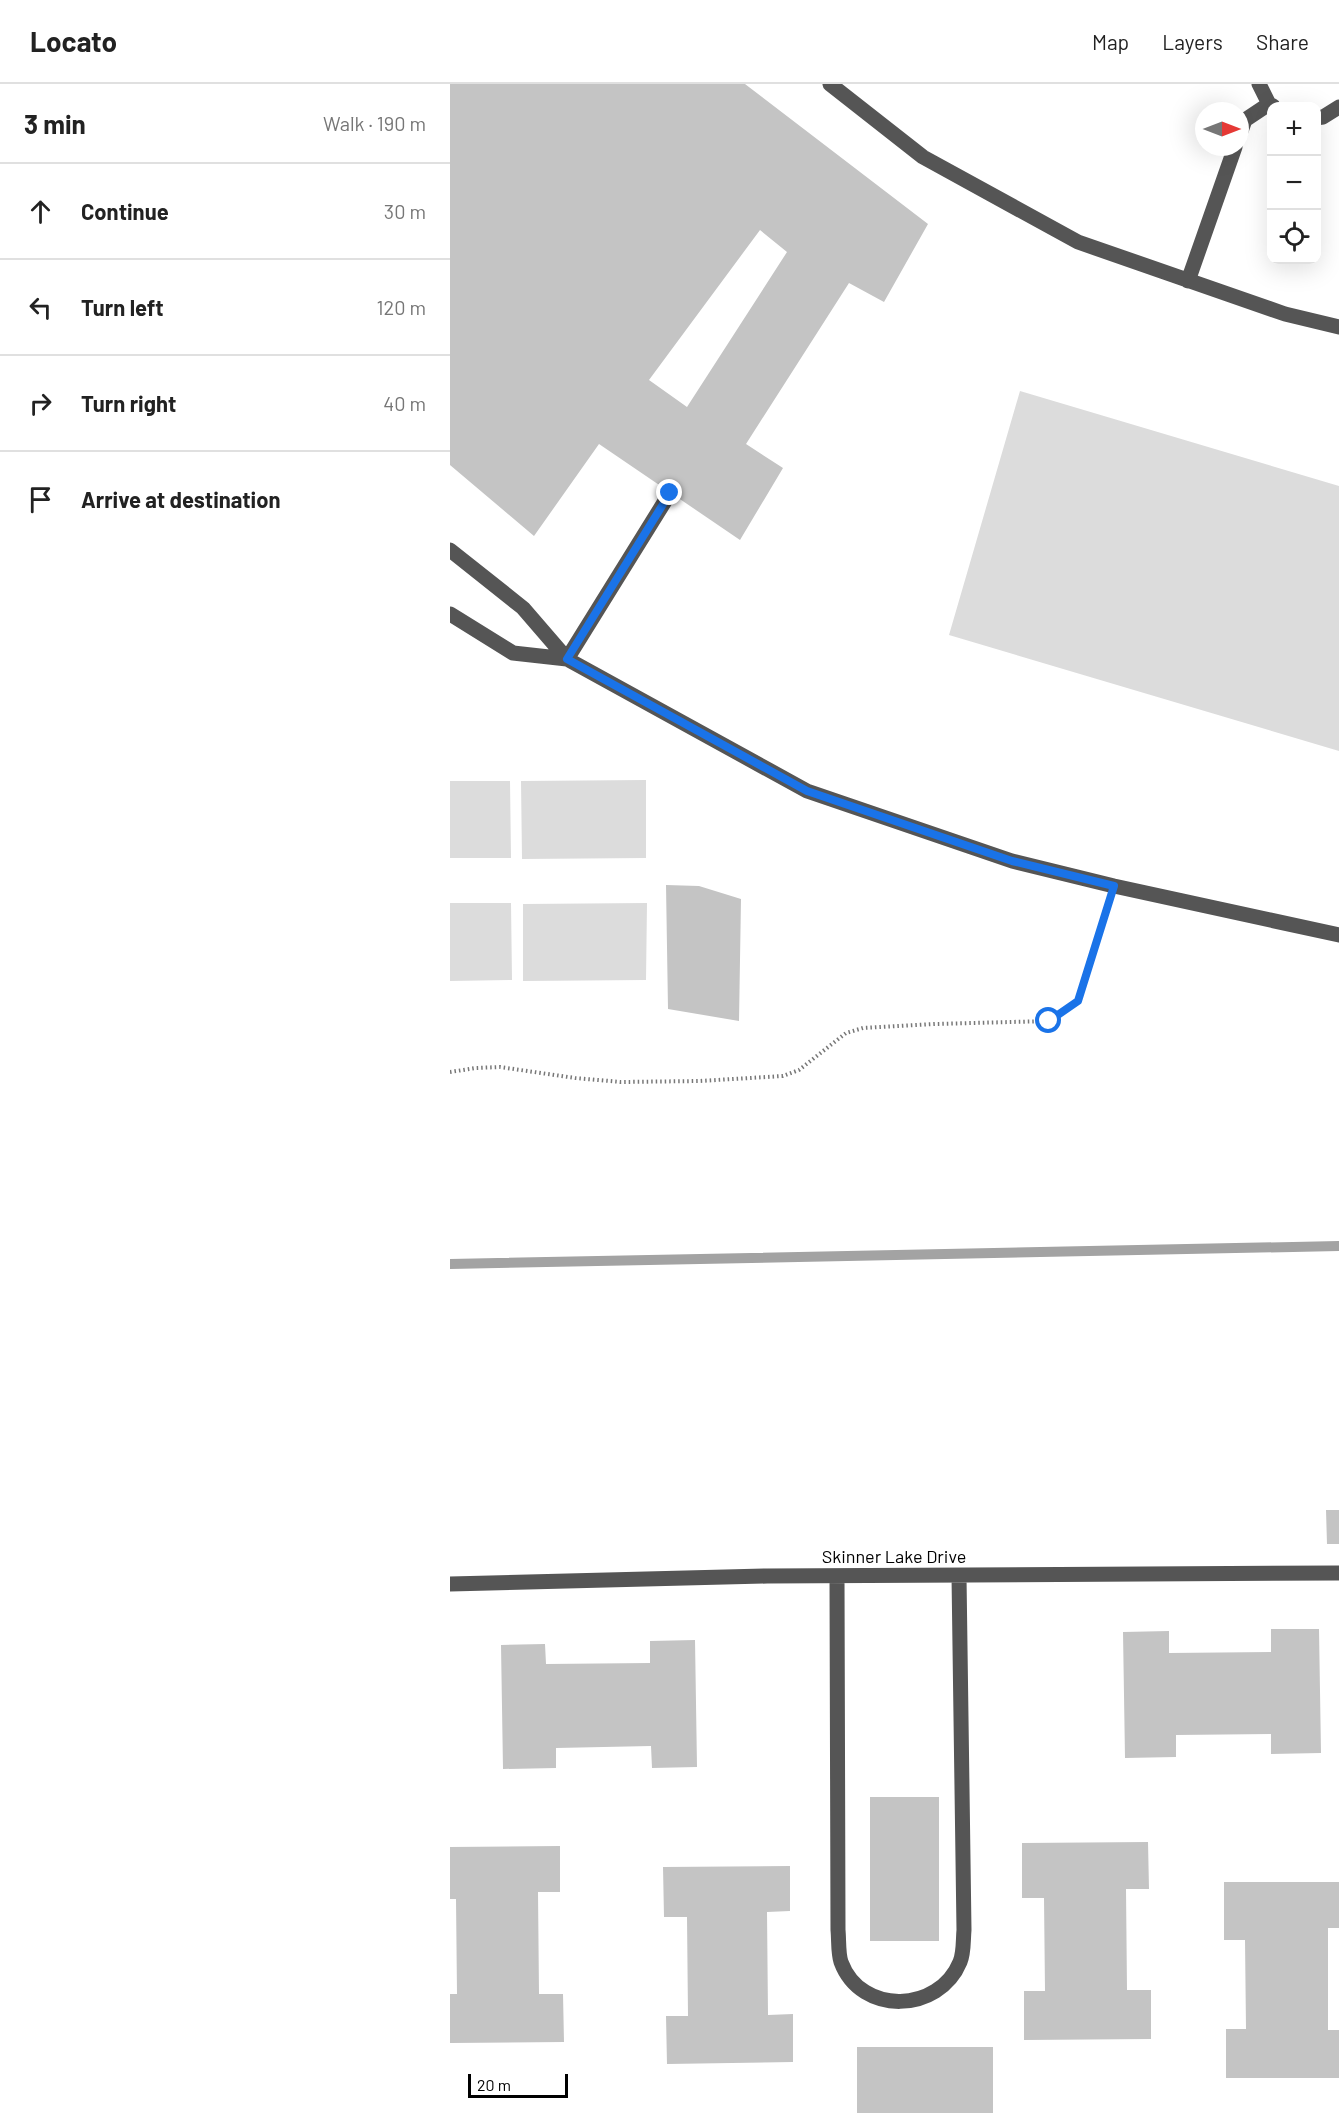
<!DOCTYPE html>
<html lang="en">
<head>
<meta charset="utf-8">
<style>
	:root { --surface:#fff; --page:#f2f2f2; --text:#222; --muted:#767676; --line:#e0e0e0 }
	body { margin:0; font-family:Barlow,sans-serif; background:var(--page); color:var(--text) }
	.controls { position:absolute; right:18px; top:18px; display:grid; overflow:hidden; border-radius:12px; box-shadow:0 6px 24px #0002 }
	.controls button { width:54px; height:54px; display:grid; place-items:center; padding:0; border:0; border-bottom:2px solid var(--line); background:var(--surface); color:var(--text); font:30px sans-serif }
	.compass { position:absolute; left:745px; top:18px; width:54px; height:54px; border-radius:50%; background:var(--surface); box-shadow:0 6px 24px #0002; rotate:90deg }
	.scale { position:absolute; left:18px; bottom:15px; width:100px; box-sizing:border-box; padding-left:6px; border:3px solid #000; border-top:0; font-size:16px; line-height:21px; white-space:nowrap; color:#000; -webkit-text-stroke:4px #fff; paint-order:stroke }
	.stop { position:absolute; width:18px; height:18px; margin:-14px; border:4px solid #1a73e8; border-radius:50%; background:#fff }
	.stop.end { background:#1a73e8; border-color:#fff; box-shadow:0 2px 6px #0008 }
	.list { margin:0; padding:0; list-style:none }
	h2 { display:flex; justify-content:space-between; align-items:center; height:78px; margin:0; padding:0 24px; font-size:26px }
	h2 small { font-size:20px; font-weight:400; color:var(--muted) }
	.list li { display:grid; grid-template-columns:39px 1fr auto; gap:18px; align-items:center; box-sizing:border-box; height:96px; padding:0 24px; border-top:2px solid var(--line) }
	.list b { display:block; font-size:22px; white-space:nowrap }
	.list em { font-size:20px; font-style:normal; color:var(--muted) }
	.icon { flex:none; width:33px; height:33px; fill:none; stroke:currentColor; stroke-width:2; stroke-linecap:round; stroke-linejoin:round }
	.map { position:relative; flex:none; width:889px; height:2029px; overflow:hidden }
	header { display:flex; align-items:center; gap:36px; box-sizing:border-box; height:84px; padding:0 30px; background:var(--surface); border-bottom:2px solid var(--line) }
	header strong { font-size:28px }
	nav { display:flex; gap:33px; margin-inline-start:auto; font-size:21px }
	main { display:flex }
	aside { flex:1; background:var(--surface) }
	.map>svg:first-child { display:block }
</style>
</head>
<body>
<header>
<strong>Locato</strong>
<nav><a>Map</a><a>Layers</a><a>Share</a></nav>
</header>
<main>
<aside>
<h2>3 min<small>Walk · 190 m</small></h2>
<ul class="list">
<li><svg class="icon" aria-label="ahead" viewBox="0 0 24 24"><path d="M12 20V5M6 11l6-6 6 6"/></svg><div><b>Continue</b></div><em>30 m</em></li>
<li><svg class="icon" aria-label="left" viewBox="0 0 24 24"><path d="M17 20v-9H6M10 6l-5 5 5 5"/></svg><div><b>Turn left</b></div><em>120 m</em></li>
<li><svg class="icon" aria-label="right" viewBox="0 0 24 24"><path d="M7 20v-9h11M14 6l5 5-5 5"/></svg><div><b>Turn right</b></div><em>40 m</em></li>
<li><svg class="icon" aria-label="arrive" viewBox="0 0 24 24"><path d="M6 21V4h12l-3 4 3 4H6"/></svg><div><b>Arrive at destination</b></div></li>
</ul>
</aside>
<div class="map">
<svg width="889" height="2029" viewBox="0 0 889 2029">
	<rect width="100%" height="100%" fill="#fff"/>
	<path fill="#dcdcdc" d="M 570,307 L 889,402 L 889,667 L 499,551 Z
		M 196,696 L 196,774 L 72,775 L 71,697 Z
		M 0,697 L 60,697 L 61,774 L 0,774 Z
		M 0,819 L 61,819 L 62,896 L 0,897 Z
		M 197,819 L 196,896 L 73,897 L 73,820 Z"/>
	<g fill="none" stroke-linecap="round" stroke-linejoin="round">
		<path stroke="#a3a3a3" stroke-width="10" d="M 0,1180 L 889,1162"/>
	</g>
	<path fill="#c4c4c4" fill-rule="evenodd" d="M 0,0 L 295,0 L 478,140 L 434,218 L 399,199 L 296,360 L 333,384 L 290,456 L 149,360 L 84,452 L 0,381 ZM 310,146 L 337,168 L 237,323 L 199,296 Z
		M 216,801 L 249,802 L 291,815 L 289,937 L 218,925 Z
		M 876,1426 L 889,1426 L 889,1460 L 877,1460 Z
		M 821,1545 L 869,1545 L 871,1669 L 821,1670 L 821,1650 L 726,1651 L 726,1673 L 675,1674 L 673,1548 L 719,1547 L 719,1569 L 821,1568 Z
		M 245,1556 L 247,1683 L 202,1684 L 201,1662 L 106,1664 L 106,1684 L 53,1685 L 51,1561 L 95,1560 L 96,1580 L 200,1579 L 200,1557 Z
		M 420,1713 L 489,1713 L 489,1857 L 420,1857 Z
		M 698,1758 L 699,1805 L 676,1805 L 677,1906 L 701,1906 L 701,1955 L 574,1956 L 574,1907 L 595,1907 L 594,1814 L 572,1814 L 572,1759 Z
		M 110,1762 L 110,1808 L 88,1808 L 89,1910 L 113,1910 L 114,1958 L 0,1959 L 0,1910 L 7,1910 L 6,1815 L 0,1815 L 0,1763 Z
		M 340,1782 L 340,1827 L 317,1828 L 318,1931 L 343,1930 L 343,1978 L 217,1980 L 216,1932 L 238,1932 L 237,1833 L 214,1833 L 213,1783 Z
		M 774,1798 L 889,1798 L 889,1844 L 878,1844 L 878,1946 L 889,1946 L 889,1994 L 776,1994 L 776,1945 L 796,1945 L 795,1856 L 774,1856 Z
		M 407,1963 L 543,1963 L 543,2029 L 407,2029 Z"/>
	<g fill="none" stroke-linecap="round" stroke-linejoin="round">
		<path stroke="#777" stroke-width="4" stroke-dasharray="1.5 3" stroke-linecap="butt" d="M 0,988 L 26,984 L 50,983 L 125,994 L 171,998 L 250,997 L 333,992 L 349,986 L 396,949 L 413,944 L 485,940 L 599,937 L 628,917 L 657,826"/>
		<path stroke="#555" stroke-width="15" d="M 380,0 L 473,73 L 628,158 L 835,230 L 889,243
			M 809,0 L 819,20 L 823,22
			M 866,34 L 873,33 L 889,23
			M 790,50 L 795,36 L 819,20
			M 738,197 L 785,63
			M 220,409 L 117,575 L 357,707 L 562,777 L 664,802 L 889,851
			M 0,466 L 73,524 L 117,575 L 63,569 L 0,530
			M 387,1492 L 388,1846 C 389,1856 388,1869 391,1878 C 411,1932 489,1929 510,1878 C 514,1869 513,1856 514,1846 L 509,1492
			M 0,1500 L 317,1492 L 889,1489"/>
	</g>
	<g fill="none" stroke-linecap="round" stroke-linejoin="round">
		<path stroke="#1a73e8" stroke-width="8" d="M 220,409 L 117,575 L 357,707 L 562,777 L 664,802 L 628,917 L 599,937"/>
	</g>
	<g text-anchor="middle" stroke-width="5" stroke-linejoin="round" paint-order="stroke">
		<g font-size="18" fill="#000" stroke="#fff">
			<text x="444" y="1479">Skinner Lake Drive</text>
		</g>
	</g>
</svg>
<div class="controls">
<button>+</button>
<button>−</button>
<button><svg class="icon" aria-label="locate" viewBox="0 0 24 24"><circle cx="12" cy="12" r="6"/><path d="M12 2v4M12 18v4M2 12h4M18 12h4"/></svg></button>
</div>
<svg class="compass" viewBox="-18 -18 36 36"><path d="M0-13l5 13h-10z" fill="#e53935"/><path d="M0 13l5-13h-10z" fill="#767676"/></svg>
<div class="scale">20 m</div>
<div class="stop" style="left:599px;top:937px"></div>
<div class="stop end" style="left:220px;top:409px"></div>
</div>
</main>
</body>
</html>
